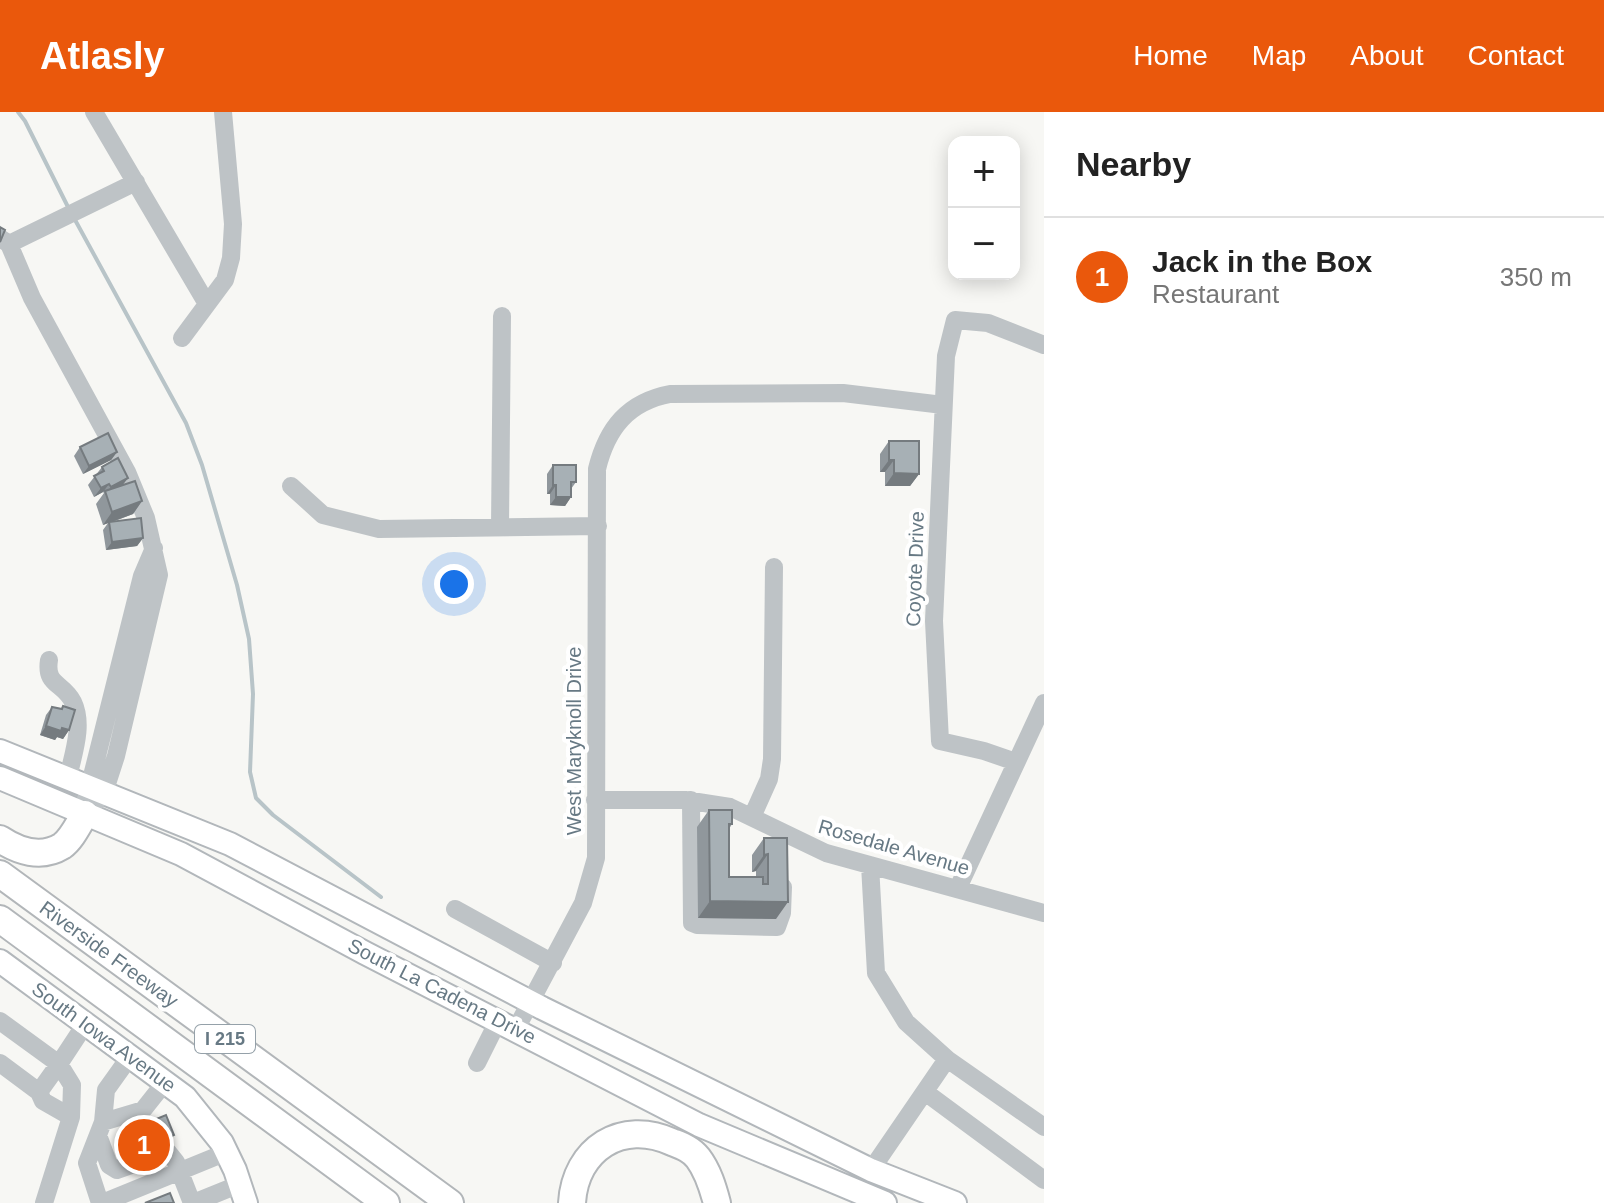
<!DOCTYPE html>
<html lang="en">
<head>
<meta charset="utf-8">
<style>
	:root { --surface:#fff; --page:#f6f6f6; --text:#222; --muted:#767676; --line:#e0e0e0; --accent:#ea580c }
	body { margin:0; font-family:Arial,sans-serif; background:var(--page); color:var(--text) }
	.controls { position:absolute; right:24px; top:24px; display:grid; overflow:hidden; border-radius:16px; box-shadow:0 4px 20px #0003 }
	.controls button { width:72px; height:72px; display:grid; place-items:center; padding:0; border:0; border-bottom:2px solid var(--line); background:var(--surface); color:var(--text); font:40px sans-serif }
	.you { position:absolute; left:454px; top:472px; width:28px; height:28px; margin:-20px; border:6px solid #fff; border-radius:50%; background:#1a73e8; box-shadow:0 0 0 12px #1a73e833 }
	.badge { display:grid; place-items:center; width:52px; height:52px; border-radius:50%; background:var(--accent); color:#fff; font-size:26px; font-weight:700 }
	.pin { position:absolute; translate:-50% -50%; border:4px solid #fff; box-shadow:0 2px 8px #0006 }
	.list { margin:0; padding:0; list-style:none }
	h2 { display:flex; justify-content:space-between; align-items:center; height:104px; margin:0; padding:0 32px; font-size:34px }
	h2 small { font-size:26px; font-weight:400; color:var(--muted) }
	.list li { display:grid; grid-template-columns:52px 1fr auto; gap:24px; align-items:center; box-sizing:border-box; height:120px; padding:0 32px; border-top:2px solid var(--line) }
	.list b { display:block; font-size:30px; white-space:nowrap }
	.list p { margin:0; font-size:26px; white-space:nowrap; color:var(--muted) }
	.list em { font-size:26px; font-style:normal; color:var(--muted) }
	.map { position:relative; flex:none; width:1044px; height:1091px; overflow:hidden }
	header { display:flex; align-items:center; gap:48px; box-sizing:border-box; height:112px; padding:0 40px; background:var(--accent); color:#fff }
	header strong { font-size:38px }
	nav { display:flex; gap:44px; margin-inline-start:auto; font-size:28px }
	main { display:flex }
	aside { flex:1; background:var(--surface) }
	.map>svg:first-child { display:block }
</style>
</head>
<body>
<header>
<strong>Atlasly</strong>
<nav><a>Home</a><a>Map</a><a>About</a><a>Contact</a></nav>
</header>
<main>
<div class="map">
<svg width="1044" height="1091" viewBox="0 0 1044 1091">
	<rect width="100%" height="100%" fill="#f7f7f4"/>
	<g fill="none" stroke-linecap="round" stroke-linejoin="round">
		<path stroke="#b8c4c8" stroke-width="4" d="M 18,0 L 25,9 L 68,95
			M 74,106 L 186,311 L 202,353 L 237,473 L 249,527 L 253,582 L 250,660 L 256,686 L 273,703 L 381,785"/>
		<g stroke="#b2b7bb" stroke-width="26">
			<path id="major" d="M 0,639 L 230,732 L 542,896 L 871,1058 L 955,1091
				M 0,666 L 181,742 L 365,841 L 699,1013 L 885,1091
				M 0,849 L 185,985 L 222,1031 L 235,1058 L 246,1091"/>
		</g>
		<g stroke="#b2b6b9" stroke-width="30">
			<path id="highway" d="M 0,727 C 18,739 41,747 62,734 C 72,727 79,711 85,702
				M 0,762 L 450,1091
				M 0,807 L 386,1091
				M 572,1091 C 575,1037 622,1007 672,1030 C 682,1034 691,1037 698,1046 C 708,1059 713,1076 717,1091"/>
		</g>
		<path stroke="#bec3c6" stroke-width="18" d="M 94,0 L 207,192
			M 0,126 L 9,132 L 32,186 L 127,360 L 146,406 L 159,463 L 116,644 L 104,681 L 85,702
			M 9,132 L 136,70
			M 182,226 L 225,168 L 231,146 L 233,112 L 223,0
			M 291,374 L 323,403 L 379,417 L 598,414
			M 500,415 L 502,204
			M 49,548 C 45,574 63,570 73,590 C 84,613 73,642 68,666
			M 1016,650 L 984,639 L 940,629 L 934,509 L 946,244 L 955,208 L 988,211 L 1044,233
			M 86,688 L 142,464 L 154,436
			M 595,688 L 685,688 L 730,695 L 826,741 L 1044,801
			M 691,688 L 692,811 L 697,813 L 777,815 L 782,801 L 783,775
			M 752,705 L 769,667 L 772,647 L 774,455
			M 870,753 L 876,861 L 906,910 L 947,947
			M 958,776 L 1044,591
			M 455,797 L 553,851
			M 0,909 L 59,952 L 39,980 L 0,951
			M 516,917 L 583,791 L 596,746 L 597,357 C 607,316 628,290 670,282 L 843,281 L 943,293
			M 477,951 L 498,909
			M 39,980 L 43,989 L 71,1005
			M 925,980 L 1044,1068
			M 103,1010 L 143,998 L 166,969
			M 98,1023 L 109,1053 L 117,1058 L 168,1040 L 176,1050 L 192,1091
			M 871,1058 L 947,947 L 1044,1015
			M 44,1091 L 71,1005 L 72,973 L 59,952 L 86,911
			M 100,1091 L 87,1051 L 103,1010 L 106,978 L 131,943
			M 102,1091 L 227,1040
			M 193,1091 L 240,1072"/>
		<use href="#major" stroke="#fff" stroke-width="22"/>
		<use href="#highway" stroke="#fff" stroke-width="26"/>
	</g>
	<path fill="#90979c" d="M 889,329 L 919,362 L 910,374 L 885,374 L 885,360 L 880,360 L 880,342 Z
		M 80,335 L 117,340 L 111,348 L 83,362 L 74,344 Z
		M 553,353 L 576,370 L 571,377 L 571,385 L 565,394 L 550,393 L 550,382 L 547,382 L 547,362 Z
		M 102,355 L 142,389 L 133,402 L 115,409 L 143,426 L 137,434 L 106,438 L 103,418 L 108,411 L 103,413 L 96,392 L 104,381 L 103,380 L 94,385 L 88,373 Z
		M 63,594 L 69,618 L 63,627 L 57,625 L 55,628 L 40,623 L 46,603 L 52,595 L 61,597 Z
		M 709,698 L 732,712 L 729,717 L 729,765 L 756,765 L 756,759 L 752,760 L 752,743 L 764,726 L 787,726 L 776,807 L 698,806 L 697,715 Z
		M 139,1014 L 174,1023 L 165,1036 L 126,1052 L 120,1036 L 128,1023 L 134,1021 Z"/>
	<path fill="#757b7f" d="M 117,340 L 111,348 L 83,362 L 89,354 Z
		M 889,348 L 894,348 L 885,360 L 880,360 Z
		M 894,361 L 919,362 L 910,374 L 885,374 Z
		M 128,366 L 122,374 L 105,383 L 111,375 Z
		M 109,372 L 103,380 L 94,385 L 101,376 Z
		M 553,373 L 556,373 L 550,382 L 547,382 Z
		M 556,385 L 571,385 L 565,394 L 550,393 Z
		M 142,389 L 133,402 L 103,413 L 112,400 Z
		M 143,426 L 137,434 L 106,438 L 112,430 Z
		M 46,614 L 62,616 L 69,618 L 63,627 L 57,625 L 55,628 L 40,623 Z
		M 768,742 L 756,759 L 752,760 L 764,743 Z
		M 710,789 L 788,790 L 776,807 L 698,806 Z
		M 174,1023 L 165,1036 L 126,1052 L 135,1039 Z"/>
	<path fill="#a7b0b5" stroke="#757b7f" stroke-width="2" d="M 0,115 L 5,118 L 0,130 Z
		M 108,321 L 117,340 L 89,354 L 80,335 Z
		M 889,329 L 919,329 L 919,362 L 894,361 L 894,348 L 889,348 Z
		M 118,346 L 128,366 L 111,375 L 109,372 L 101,376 L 94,364 L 104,359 L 102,355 Z
		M 553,353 L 576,353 L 576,370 L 571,370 L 571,385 L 556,385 L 556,373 L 553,373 Z
		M 135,369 L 142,389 L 112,400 L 105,379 Z
		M 141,406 L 143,426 L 112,430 L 109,410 Z
		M 63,594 L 75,598 L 69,618 L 62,616 L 61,619 L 46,614 L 52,595 L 62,597 Z
		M 709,698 L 732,698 L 732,712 L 729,712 L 729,765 L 763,765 L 763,772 L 768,772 L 768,742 L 764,743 L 764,726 L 787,726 L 788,790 L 710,789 Z
		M 166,1003 L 174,1023 L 135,1039 L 128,1023 L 140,1018 L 139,1014 Z
		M 170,1081 L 174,1091 L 145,1091 Z"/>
	<g text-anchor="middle" stroke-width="8" stroke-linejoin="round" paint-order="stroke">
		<rect fill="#fff" stroke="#95a1a9" stroke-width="2" x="195" y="913" width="60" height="28" rx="6"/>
		<g font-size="18" font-weight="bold" fill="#677984">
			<text x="225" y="933">I 215</text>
		</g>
		<g font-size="20" fill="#677984" stroke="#fff">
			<text transform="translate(915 457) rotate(-88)" y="7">Coyote Drive</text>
			<text transform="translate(574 629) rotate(-90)" y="7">West Maryknoll Drive</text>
			<text transform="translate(894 735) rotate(16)" y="7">Rosedale Avenue</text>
			<text transform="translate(109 842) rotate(36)" y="7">Riverside Freeway</text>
			<text transform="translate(442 879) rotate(27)" y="7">South La Cadena Drive</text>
			<text transform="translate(104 925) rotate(36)" y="7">South Iowa Avenue</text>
		</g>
	</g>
</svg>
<div class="controls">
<button>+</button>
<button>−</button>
</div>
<div class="you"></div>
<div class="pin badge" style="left:144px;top:1033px">1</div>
</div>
<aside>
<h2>Nearby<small></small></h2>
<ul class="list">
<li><span class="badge">1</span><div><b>Jack in the Box</b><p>Restaurant</p></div><em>350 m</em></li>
</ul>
</aside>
</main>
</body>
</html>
